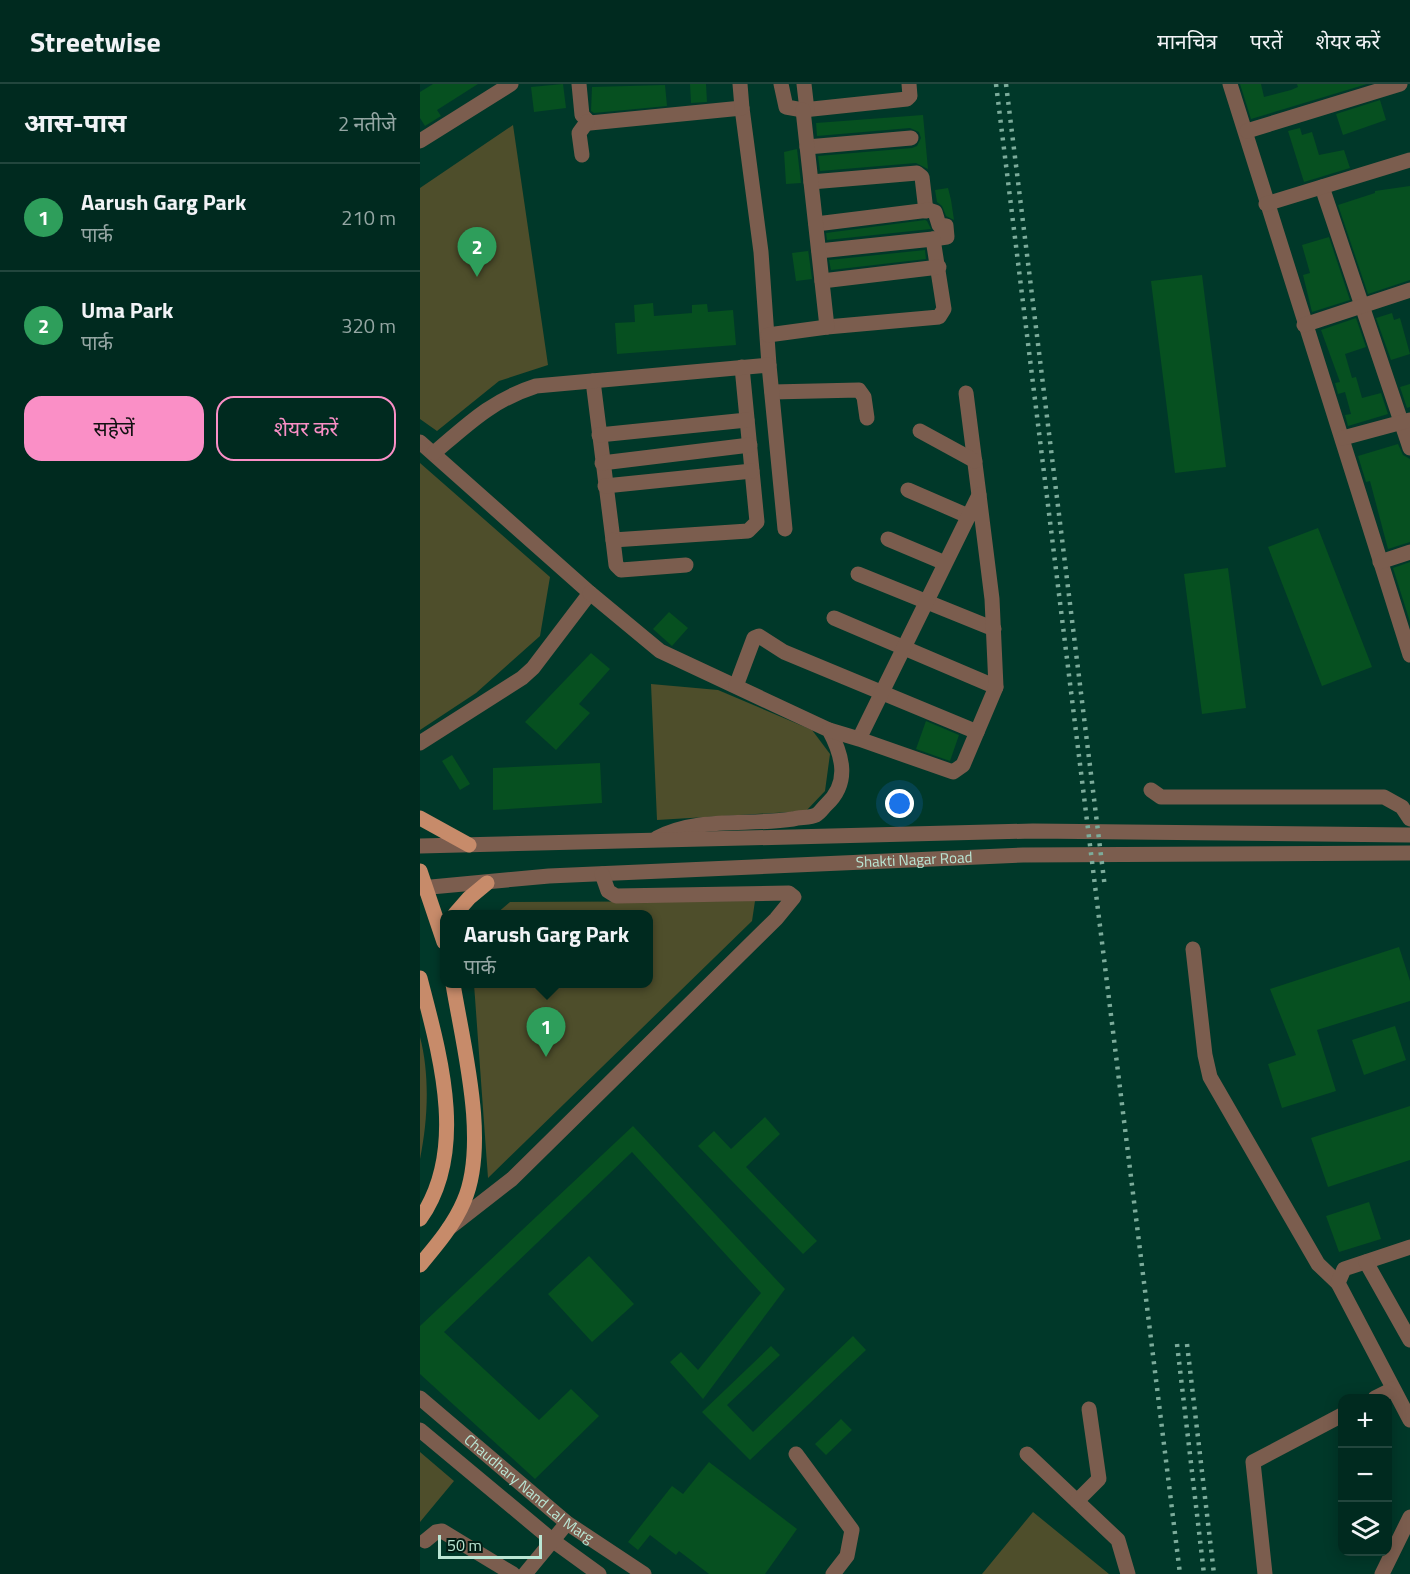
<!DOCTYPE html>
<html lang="hi">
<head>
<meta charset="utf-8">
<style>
	:root { --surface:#002a1f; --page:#0a3228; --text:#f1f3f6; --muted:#95a7a4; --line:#22463d; --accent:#fa8fc6 }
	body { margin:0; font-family:"Titillium Web","Noto Sans Devanagari",sans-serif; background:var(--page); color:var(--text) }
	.controls { position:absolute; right:18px; bottom:18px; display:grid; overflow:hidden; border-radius:12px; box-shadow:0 3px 15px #0003 }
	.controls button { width:54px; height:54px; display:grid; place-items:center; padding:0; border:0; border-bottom:2px solid var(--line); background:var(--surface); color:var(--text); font:30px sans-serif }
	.scale { position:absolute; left:18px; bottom:15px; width:104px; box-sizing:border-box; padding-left:6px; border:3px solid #bae6d4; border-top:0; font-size:16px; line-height:21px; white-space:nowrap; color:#bae6d4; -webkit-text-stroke:4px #001c13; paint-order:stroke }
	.you { position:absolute; left:480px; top:720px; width:21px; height:21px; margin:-15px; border:4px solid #fff; border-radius:50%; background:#1a73e8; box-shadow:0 0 0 9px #1a73e833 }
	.badge { display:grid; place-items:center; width:39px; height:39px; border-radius:50%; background:var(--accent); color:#fff; font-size:20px; font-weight:700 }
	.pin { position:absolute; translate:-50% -50px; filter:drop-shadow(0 2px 3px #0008) }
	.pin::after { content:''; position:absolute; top:32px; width:21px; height:18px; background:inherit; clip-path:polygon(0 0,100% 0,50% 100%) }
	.popup { position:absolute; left:20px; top:826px; width:213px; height:78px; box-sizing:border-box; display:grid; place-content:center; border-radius:12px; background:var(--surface); filter:drop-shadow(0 2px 4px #0005); font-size:20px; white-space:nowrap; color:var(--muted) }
	.popup b { font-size:22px; color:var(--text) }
	.popup::after { content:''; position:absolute; left:50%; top:100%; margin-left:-12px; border:12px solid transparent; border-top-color:var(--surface) }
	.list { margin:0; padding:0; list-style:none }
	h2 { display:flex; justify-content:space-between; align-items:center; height:78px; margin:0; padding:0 24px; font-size:26px }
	h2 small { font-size:20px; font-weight:400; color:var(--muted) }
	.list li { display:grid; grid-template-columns:39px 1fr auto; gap:18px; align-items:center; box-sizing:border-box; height:108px; padding:0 24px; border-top:2px solid var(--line) }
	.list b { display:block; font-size:22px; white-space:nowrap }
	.list p { margin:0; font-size:20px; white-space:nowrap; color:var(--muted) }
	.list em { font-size:20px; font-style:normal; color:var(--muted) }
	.actions { display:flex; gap:12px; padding:18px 24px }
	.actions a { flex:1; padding:14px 0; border:2px solid var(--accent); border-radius:18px; text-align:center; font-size:21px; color:var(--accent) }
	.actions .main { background:var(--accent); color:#111 }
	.icon { flex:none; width:33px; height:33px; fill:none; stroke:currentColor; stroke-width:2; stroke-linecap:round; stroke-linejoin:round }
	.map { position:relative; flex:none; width:990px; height:1490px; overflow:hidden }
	header { display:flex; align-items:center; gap:36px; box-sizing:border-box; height:84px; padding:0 30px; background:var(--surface); border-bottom:2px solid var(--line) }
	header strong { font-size:28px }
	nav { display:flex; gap:33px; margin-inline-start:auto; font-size:21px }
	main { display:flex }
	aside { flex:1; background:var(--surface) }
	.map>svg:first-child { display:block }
</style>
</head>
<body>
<header>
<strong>Streetwise</strong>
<nav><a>मानचित्र</a><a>परतें</a><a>शेयर करें</a></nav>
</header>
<main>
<aside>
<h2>आस-पास<small>2 नतीजे</small></h2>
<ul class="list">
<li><span class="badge" style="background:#2e9e5b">1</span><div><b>Aarush Garg Park</b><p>पार्क</p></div><em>210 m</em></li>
<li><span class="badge" style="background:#2e9e5b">2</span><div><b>Uma Park</b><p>पार्क</p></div><em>320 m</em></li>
</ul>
<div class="actions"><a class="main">सहेजें</a><a>शेयर करें</a></div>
</aside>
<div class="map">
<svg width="990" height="1490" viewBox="0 0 990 1490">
	<rect width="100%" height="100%" fill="#003829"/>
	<path fill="#4e4e2b" d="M 93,41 L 128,281 L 79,297 L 17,347 L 0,335 L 0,104 Z
		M 0,379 L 130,493 L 120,552 L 56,609 L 0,646 Z
		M 231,600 L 298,606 L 392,646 L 410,670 L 405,707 L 386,727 L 237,736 Z
		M 335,817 L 332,837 L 68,1094 L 54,900 L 228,900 L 228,830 L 76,830 L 90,818 Z
		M 0,953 C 10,991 8,1036 0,1075 Z
		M 0,1368 L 34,1397 L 0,1438 Z
		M 613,1428 L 689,1490 L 562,1490 Z"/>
	<path fill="#065020" d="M 13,0 L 58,0 L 17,26 L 21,32 L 5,42 L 0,34 L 0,8 Z
		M 143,0 L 146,24 L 114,28 L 111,3 Z
		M 270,0 L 286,0 L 287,18 L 271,19 Z
		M 820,0 L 841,0 L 844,13 L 871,6 L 878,3 L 877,0 L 947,0 L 831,35 Z
		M 245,1 L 247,22 L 174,29 L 171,27 L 172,3 Z
		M 960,16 L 966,36 L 923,51 L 916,30 Z
		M 503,31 L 508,85 L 496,79 L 400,87 L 398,72 L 492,64 L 497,62 L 501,54 L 499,48 L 490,44 L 397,52 L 396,39 Z
		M 880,44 L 882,51 L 892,48 L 899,71 L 924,66 L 930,84 L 884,98 L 868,47 Z
		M 377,65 L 381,99 L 366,100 L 364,68 Z
		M 990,102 L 990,196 L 948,210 L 918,121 L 955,109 L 955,107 Z
		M 528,104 L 531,116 L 534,136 L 526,132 L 522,122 L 517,118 L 515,106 Z
		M 505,136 L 507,137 L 511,145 L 407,156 L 406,149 Z
		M 909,153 L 930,216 L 892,228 L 883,191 L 890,189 L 882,161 Z
		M 388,165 L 392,195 L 376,197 L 372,169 L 388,167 Z
		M 505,166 L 506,175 L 411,186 L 409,176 Z
		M 782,191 L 806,383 L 755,389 L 731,197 Z
		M 233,219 L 234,232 L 272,229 L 272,221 L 287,220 L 288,228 L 313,226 L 316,261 L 197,270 L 195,239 L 215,238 L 214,221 Z
		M 972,229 L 974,236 L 980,234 L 990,270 L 971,276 L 956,234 Z
		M 936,234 L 946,263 L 925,270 L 932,294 L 936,293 L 942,314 L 961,309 L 968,330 L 928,342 L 925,331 L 931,330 L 925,308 L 918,310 L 915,299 L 920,298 L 901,246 Z
		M 990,300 L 990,323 L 987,324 L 980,303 Z
		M 978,360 L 983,371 L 990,375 L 990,458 L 968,465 L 950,397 L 946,398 L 938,372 Z
		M 898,444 L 952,583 L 902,602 L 848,463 Z
		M 990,478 L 990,538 L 973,484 Z
		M 808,484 L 826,624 L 782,630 L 764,490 Z
		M 249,528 L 268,544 L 252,562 L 233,545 Z
		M 171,569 L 190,585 L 159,620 L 170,629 L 136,666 L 105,638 Z
		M 506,637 L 539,651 L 530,677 L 496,665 Z
		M 32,671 L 50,700 L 40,706 L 22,677 Z
		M 180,679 L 182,719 L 73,726 L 73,684 Z
		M 979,863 L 990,897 L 990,917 L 897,946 L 916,1007 L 862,1024 L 848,980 L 876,971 L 850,905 Z
		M 975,942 L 986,976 L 944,991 L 932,956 Z
		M 990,1022 L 990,1076 L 908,1103 L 891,1054 Z
		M 345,1033 L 360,1050 L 326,1083 L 397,1157 L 383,1170 L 278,1062 L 294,1047 L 311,1065 Z
		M 213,1042 L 365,1205 L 283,1315 L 250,1278 L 261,1268 L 278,1286 L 341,1209 L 212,1068 L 24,1248 L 119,1336 L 151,1305 L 179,1332 L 115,1395 L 0,1290 L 0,1242 Z
		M 949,1118 L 961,1155 L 919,1168 L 906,1132 Z
		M 169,1172 L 214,1220 L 172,1258 L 128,1210 Z
		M 433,1252 L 446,1266 L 330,1376 L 282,1328 L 351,1262 L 360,1271 L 307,1321 L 333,1348 Z
		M 421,1335 L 432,1346 L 406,1371 L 395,1360 Z
		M 289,1378 L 377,1445 L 345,1490 L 289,1490 L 259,1467 L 256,1471 L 230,1451 L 218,1466 L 208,1458 L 252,1402 L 263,1410 Z"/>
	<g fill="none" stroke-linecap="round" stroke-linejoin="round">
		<g stroke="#7b5d4e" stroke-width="15">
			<path d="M 159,0 L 162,31 L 170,39 L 322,24 L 341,168 L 349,281"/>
			<path d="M 320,0 L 322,24"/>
			<path d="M 361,0 L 366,23 L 383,26 L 487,15 L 490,12 L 489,0"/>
			<path d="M 384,0 L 387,26"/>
			<path d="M 810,0 L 990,571"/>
			<path d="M 827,47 L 980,0"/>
			<path d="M 0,57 L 91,0"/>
			<path d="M 387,63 L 491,54"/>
			<path d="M 162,71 L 159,49 L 167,38"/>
			<path d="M 391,98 L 497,89 L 502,93 L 506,127"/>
			<path d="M 902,103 L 990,364"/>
			<path d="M 846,120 L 990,76"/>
			<path d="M 396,140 L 509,126 L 515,128 L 519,141 L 526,142 L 527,153 L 513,155"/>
			<path d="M 399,167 L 513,155 L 524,225 L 519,233 L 407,243"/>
			<path d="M 402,197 L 519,183"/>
			<path d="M 884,241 L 990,206"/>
			<path d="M 348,251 L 407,243 L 383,26"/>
			<path d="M 173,297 L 193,456 L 328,447 L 337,438 L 322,283"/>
			<path d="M 352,308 L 439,306 L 444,313 L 447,334"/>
			<path d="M 546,309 L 559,411"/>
			<path d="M 500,347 L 555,377"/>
			<path d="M 179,351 L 327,336"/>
			<path d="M 923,354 L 990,336"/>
			<path d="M 0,358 L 170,509 L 113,584 L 102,594 L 0,659"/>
			<path d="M 14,369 C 48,340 72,316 116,302 L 349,281 L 365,445"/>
			<path d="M 182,379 L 330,361"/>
			<path d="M 185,402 L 332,387"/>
			<path d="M 488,406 L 548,432"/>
			<path d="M 468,455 L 525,479"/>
			<path d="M 193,456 L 196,481 L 201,486 L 266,481"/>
			<path d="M 960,478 L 990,468"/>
			<path d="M 438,490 L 574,545"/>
			<path d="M 170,509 L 240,567 L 409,646 C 423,672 430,699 406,721 C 403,724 400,729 396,731 C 390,734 380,733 373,735 C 328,742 279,732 237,754"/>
			<path d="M 414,534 L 576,603"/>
			<path d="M 316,602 L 334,554 L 339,552 L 364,568 L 557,648"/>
			<path d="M 409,646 L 439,655 L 559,411 L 572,515 L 576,603 L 543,681 L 533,688 L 439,655"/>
			<path d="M 731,706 L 741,713 L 964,713 L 982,723 L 990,735"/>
			<path d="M 0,762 L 613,747 L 990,751"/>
			<path id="s1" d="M 0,804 L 129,792 L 603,771 L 990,769"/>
			<path d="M 773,865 L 785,971 L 790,993 L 898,1180 L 918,1199"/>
			<path d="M 29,1144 L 92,1095 L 356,835 L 374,813 L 369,809 L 196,812 L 188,807 L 182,790"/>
			<path d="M 990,1163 L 924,1185 L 918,1199 L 990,1336"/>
			<path d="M 946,1178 L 990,1256"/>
			<path id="s2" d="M 0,1314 L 147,1439 L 224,1490"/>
			<path d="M 955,1314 L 973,1305"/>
			<path d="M 0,1346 L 132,1456 L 179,1490"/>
			<path d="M 376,1370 L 432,1446 L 427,1472 L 413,1490"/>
			<path d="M 607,1370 L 698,1456 L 708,1490"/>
			<path d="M 657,1417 L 679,1395 L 669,1325"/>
			<path d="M 5,1457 L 16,1448 L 22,1447 L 93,1490"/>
			<path d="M 105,1490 L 147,1439"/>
			<path d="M 845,1490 L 833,1378 L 922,1331"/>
			<path d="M 962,1490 L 990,1433"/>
		</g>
		<path stroke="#c78b6a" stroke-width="15" d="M 0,734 L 49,761
			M 0,787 L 24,858
			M 35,830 L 49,814 L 67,799
			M 0,894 C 19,968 49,1066 0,1135
			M 0,1181 C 16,1162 34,1141 44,1117 C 69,1059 43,961 33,900"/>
		<path stroke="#7cac9b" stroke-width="4.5" stroke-dasharray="3 6" stroke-linecap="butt" d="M 576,0 L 760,1490
			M 586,0 L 685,804
			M 757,1260 L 784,1490
			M 767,1260 L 794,1490"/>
	</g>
	<g text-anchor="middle" stroke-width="6" stroke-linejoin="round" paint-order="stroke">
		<g font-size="15" fill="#bae6d4" stroke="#001c13">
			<text dy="5" stroke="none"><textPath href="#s1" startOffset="495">Shakti Nagar Road</textPath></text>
			<text dy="5" stroke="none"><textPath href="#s2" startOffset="142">Chaudhary Nand Lal Marg</textPath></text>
		</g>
	</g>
</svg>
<div class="controls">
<button>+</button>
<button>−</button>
<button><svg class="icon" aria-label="layers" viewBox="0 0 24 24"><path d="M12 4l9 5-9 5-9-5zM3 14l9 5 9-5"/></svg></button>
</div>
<div class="scale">50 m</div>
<div class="you"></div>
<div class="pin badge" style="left:126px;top:973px;background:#2e9e5b">1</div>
<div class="popup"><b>Aarush Garg Park</b>पार्क</div>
<div class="pin badge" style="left:57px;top:193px;background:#2e9e5b">2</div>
</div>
</main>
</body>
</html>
